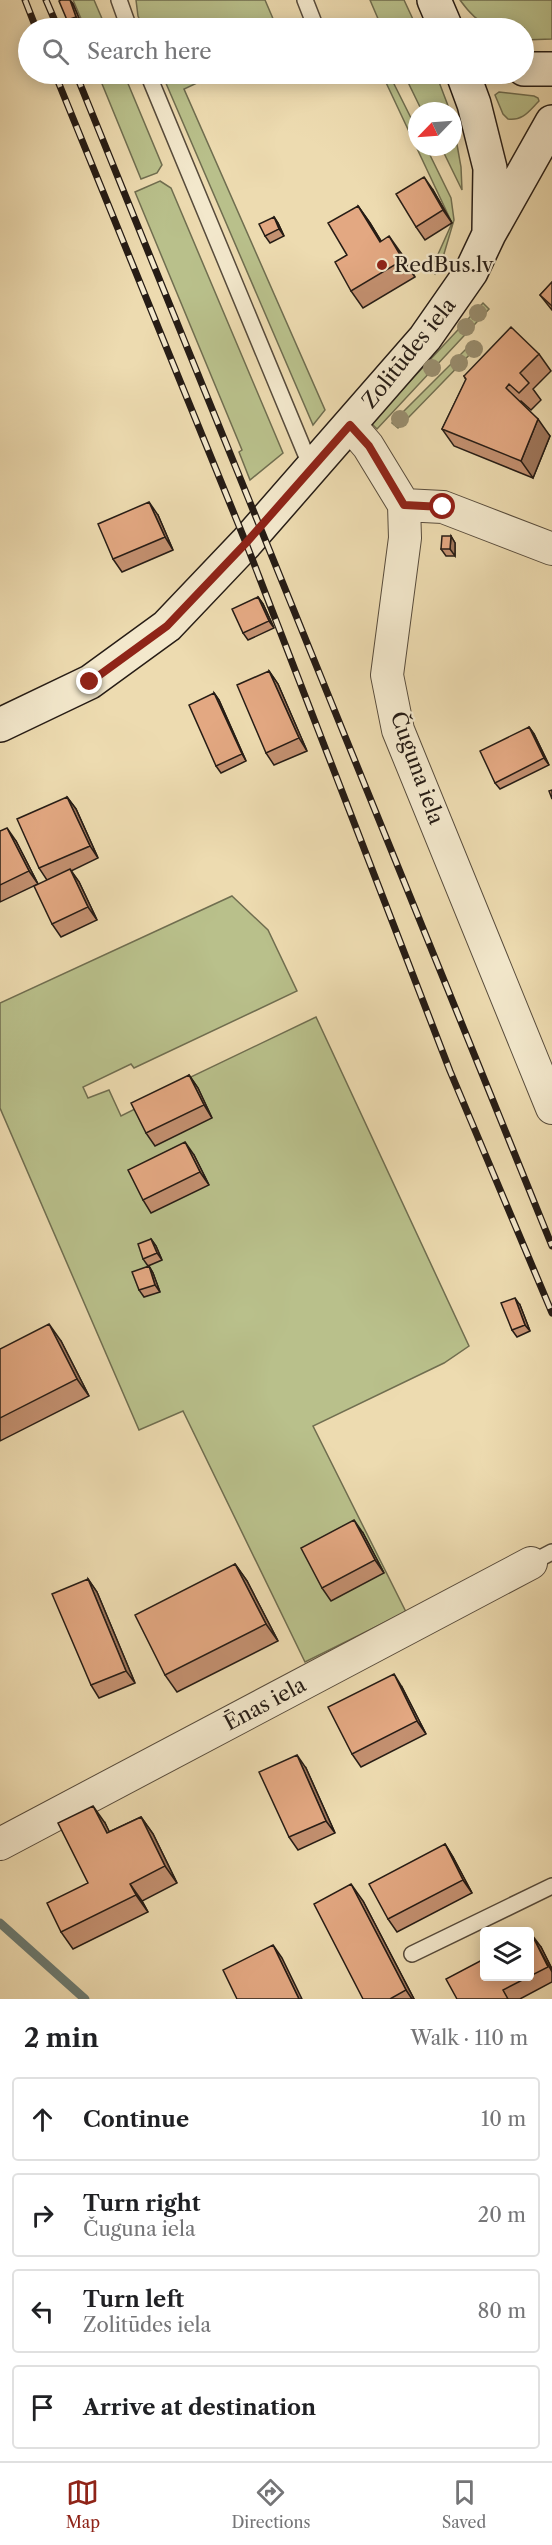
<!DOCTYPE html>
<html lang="en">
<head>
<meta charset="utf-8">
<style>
	:root { --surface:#fff; --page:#f6f6f6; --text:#202124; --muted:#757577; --line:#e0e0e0; --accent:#8f2418 }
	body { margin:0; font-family:"Libre Caslon Text",serif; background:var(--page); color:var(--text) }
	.controls { position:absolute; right:18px; bottom:18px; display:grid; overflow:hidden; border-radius:6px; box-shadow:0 3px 15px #0003 }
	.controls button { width:54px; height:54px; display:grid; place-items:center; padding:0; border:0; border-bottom:2px solid var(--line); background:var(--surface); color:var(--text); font:30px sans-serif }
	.compass { position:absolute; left:408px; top:102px; width:54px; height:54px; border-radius:50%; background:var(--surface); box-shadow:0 3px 15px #0003; rotate:245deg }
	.stop { position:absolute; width:18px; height:18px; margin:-14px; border:4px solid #8f2418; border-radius:50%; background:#fff }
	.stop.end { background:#8f2418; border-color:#fff; box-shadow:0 2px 6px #0008 }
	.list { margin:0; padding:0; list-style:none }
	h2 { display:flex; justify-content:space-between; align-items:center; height:78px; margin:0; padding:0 24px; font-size:26px }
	h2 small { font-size:20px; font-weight:400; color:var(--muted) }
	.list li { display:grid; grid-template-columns:39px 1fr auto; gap:18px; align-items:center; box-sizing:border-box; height:84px; margin:0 12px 12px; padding:0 12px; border:2px solid var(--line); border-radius:6px }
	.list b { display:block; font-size:22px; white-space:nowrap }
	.list p { margin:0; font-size:20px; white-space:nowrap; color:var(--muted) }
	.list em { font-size:20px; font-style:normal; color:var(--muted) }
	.icon { flex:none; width:33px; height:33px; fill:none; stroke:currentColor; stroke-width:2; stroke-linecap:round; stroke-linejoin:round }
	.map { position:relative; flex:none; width:552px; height:1999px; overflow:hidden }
	.search { position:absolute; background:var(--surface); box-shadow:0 3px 15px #0003; left:18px; right:18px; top:18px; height:66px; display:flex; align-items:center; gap:15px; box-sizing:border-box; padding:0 21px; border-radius:33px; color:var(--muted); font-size:22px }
	.sheet { height:462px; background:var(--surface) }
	nav { display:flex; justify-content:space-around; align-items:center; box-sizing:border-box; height:84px; border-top:2px solid var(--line); background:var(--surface); font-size:16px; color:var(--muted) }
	nav a { display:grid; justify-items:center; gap:3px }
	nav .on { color:var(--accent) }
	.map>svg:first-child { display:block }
</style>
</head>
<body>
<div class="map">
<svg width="552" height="1999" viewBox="0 0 552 1999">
	<rect width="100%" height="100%" fill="#eddbb0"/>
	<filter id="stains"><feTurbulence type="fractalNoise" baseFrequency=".00333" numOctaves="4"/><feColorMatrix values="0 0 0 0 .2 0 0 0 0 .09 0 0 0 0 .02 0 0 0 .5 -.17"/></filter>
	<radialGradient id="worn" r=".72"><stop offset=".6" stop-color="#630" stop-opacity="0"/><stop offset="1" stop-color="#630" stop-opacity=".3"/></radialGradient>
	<path fill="#b9c08b" stroke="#706e50" stroke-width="1.5" d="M 73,0 L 94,0 L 106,28 L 85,28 Z
		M 136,0 L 265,0 L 277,28 L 143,28 L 138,16 Z
		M 370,0 L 404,0 L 417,28 L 382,28 Z
		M 460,0 L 552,0 L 552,39 L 524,40 L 524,28 C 490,28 481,29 460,0 Z
		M 98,74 L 124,74 L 162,165 L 157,173 L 141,179 Z
		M 162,74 L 216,74 L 184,89 L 325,410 L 313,425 Z
		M 382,74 L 389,74 L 417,130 L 417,147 L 426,147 L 451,198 L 454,220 L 441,264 L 435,274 L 431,270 L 452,223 Z
		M 404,74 L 436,74 L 450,111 L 422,111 Z
		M 499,92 L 534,96 L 538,98 L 539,101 C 529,111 523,121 508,119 L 503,114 L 495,95 Z
		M 453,122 L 461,167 L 462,190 L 441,147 L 453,147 Z
		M 160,181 L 171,188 L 283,453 L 250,480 L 239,452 L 242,450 L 135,192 Z
		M 483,303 L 489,309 L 377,429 L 371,423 Z
		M 474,341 L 478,346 L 408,418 L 398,428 L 392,423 Z
		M 232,896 L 268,930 L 297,991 L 134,1068 L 131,1064 L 83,1087 L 88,1098 L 109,1090 L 121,1116 L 145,1104 L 147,1098 L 316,1017 L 469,1346 L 444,1363 L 313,1426 L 406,1612 L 305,1662 L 183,1411 L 139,1430 L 0,1108 L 0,1003 Z"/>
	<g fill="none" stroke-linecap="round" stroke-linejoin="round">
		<path stroke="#6c7b72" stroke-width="9" d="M 0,1923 L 85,1999"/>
		<g stroke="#584c3c" stroke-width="18">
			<path id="lane" d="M 119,0 L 129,28
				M 305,0 L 316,28
				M 148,74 L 311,467
				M 531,1563 L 552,1552
				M 412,1954 L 552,1886"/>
		</g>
		<g stroke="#584c3c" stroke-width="34">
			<path id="street" d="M 350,425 L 368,446 L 404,505 L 405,538 L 387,675 L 398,730 L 552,1108
				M 404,505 L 443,507 L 552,549
				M 0,1844 L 531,1563"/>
		</g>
		<g stroke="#261c15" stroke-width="36">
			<path id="secondary" d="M 434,0 L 446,28
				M 524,69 L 552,69
				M 463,74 L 474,104 L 490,168 L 489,230
				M 0,725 L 90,682 L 167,626 L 246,543 L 425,338 L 471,272 L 489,234 L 552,122"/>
		</g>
		<use href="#lane" stroke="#f3e8cc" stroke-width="15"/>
		<use href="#street" stroke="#f3e8cc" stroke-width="32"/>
		<use href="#secondary" stroke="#f3e8cc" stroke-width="33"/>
		<g stroke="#261c15" stroke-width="7">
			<path id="rail" d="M 25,0 L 36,28
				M 46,0 L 58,28
				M 55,74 L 246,543 L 450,1071 L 552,1313
				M 76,74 L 552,1246"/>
		</g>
		<use href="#rail" stroke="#f3e8cc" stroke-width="4.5" stroke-dasharray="14" stroke-linecap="butt"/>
	</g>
	<g fill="#988d6e">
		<circle cx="478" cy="313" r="9"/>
		<circle cx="466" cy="327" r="9"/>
		<circle cx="474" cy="349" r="9"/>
		<circle cx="459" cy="363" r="9"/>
		<circle cx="432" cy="368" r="9"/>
		<circle cx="400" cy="419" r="9"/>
	</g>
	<path fill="#c39070" stroke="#261c15" stroke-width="1.5" d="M 70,0 L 73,4 L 81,23 L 72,27 L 67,20 Z
		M 433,190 L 452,223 L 425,240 L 416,227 Z
		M 358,206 L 370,223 L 381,241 L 401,253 L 415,277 L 363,308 L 351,291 L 347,255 Z
		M 274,217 L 278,223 L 284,236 L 270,243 L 265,236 Z
		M 552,282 L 552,310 L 540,295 Z
		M 539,354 L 551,371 L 533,389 L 541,400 L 531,410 L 521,401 L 520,402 L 550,436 L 533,478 L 454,446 L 442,429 L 466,380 L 464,376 Z
		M 158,515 L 173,550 L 122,572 L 113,559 Z
		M 451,536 L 455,543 L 455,556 L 446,556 L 441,549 Z
		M 258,597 L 263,604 L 274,628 L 248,640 L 243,633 Z
		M 269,671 L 278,684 L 307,751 L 274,765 L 266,753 Z
		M 214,693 L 219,700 L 246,761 L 221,773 L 216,766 Z
		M 529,727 L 534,734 L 549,765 L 500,789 L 495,783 Z
		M 67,797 L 76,809 L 98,858 L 71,871 L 79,882 L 97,920 L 61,937 L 52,924 L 47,880 L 39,868 Z
		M 0,831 L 16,841 L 38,884 L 0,902 Z
		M 189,1075 L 198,1088 L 212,1118 L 155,1146 L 146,1133 Z
		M 194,1155 L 209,1185 L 151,1213 L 143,1200 Z
		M 151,1239 L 156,1246 L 162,1260 L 148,1266 L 143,1259 Z
		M 149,1266 L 153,1273 L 160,1292 L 144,1297 L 139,1290 Z
		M 520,1305 L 530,1331 L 517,1337 L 512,1330 Z
		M 61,1341 L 89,1396 L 0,1441 L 0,1349 Z
		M 363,1533 L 384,1573 L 331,1601 L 322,1588 Z
		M 235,1564 L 247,1581 L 278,1641 L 177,1692 L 165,1675 Z
		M 88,1579 L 97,1592 L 135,1683 L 99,1698 L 91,1685 Z
		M 402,1687 L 426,1734 L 361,1767 L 352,1754 Z
		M 306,1768 L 335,1833 L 298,1850 L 289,1837 Z
		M 141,1817 L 153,1834 L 177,1883 L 142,1901 L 148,1912 L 73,1949 L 61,1932 L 88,1883 L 105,1823 L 109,1832 Z
		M 445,1844 L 453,1857 L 472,1893 L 397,1932 L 388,1919 Z
		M 363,1901 L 414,1999 L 363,1999 Z
		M 541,1947 L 552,1969 L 552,1982 L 520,1999 L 457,1999 Z"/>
	<path fill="#9f765b" stroke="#261c15" stroke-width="1.5" d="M 70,0 L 73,4 L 81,23 L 76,17 Z
		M 424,177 L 433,190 L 452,223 L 443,210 Z
		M 358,206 L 370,223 L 392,259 L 380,242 Z
		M 274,217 L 278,223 L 284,236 L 279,229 Z
		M 389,236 L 401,253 L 415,277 L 403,260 Z
		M 538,419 L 550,436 L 533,478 L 521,461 Z
		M 149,502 L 158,515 L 173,550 L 165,537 Z
		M 451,536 L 455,543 L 455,556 L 450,549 Z
		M 258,597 L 263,604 L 274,628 L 269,621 Z
		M 269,671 L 278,684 L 307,751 L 299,738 Z
		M 214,693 L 219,700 L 246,761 L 242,754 Z
		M 529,727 L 534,734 L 549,765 L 544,758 Z
		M 67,797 L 76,809 L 98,858 L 90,846 Z
		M 7,828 L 16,841 L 38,884 L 29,871 Z
		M 70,869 L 79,882 L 97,920 L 88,907 Z
		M 189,1075 L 198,1088 L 212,1118 L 204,1105 Z
		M 185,1142 L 194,1155 L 209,1185 L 200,1172 Z
		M 151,1239 L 156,1246 L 162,1260 L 157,1253 Z
		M 149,1266 L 153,1273 L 160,1292 L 155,1285 Z
		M 515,1298 L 520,1305 L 530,1331 L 525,1325 Z
		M 49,1324 L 61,1341 L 89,1396 L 77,1379 Z
		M 354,1520 L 363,1533 L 384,1573 L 375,1560 Z
		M 235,1564 L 247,1581 L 278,1641 L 266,1624 Z
		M 88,1579 L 97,1592 L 135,1683 L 126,1671 Z
		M 394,1674 L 402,1687 L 426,1734 L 417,1721 Z
		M 297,1755 L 306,1768 L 335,1833 L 326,1821 Z
		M 93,1806 L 105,1823 L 119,1851 L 107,1833 Z
		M 141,1817 L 153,1834 L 177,1883 L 165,1866 Z
		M 445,1844 L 453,1857 L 472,1893 L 463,1880 Z
		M 130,1884 L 142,1901 L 148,1912 L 136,1895 Z
		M 351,1884 L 363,1901 L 414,1999 L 412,1999 L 406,1990 Z
		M 532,1935 L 541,1947 L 552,1969 L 552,1972 Z
		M 273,1945 L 282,1958 L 302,1999 L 299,1999 Z"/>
	<path fill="#e3a882" stroke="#261c15" stroke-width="1.5" d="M 61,0 L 70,0 L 76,17 L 67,20 L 59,1 Z
		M 424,177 L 443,210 L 416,227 L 396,194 Z
		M 358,206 L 380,242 L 389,236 L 403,260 L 351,291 L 335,262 L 347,255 L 328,223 Z
		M 274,217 L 279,229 L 265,236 L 259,224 Z
		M 552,282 L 552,306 L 540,295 Z
		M 511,327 L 539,354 L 520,373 L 529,383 L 519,393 L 509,384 L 506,388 L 538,419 L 521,461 L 442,429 L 466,379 L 464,376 Z
		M 149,502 L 165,537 L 113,559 L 98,524 Z
		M 442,536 L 451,536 L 450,549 L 441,549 Z
		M 258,597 L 269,621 L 243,633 L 232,609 Z
		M 269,671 L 299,738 L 266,753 L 237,685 Z
		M 214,693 L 242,754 L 216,766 L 189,705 Z
		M 529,727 L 544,758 L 495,783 L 480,751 Z
		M 552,790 L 552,799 L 549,791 Z
		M 67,797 L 90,846 L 39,868 L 17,819 Z
		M 7,828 L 29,871 L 0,885 L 0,831 Z
		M 70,869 L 88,907 L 52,924 L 34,886 Z
		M 189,1075 L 204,1105 L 146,1133 L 131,1103 Z
		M 185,1142 L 200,1172 L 143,1200 L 128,1170 Z
		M 151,1239 L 157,1253 L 143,1259 L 138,1244 Z
		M 149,1266 L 155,1285 L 139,1290 L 132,1272 Z
		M 515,1298 L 525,1325 L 512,1330 L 501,1303 Z
		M 49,1324 L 77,1379 L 0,1418 L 0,1349 Z
		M 354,1520 L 375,1560 L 322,1588 L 301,1548 Z
		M 235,1564 L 266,1624 L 165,1675 L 135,1615 Z
		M 88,1579 L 126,1671 L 91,1685 L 52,1594 Z
		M 394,1674 L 417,1721 L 352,1754 L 328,1707 Z
		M 297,1755 L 326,1821 L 289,1837 L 259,1772 Z
		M 93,1806 L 107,1833 L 141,1817 L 165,1866 L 130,1884 L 136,1895 L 61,1932 L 47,1903 L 88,1883 L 58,1823 Z
		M 445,1844 L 463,1880 L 388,1919 L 369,1884 Z
		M 351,1884 L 406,1990 L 390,1999 L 363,1999 L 314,1904 Z
		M 532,1935 L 548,1967 L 503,1990 L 508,1999 L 457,1999 L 446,1979 L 484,1959 L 484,1977 L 530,1977 L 530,1936 Z
		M 273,1945 L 299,1999 L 237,1999 L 223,1970 Z"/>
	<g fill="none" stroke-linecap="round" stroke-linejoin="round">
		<path stroke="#8f2418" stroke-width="8" d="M 90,682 L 167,626 L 246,543 L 350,425 L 369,446 L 404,505 L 443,507"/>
	</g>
	<circle fill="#8f2418" stroke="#f3e8cc" stroke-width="2" cx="382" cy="265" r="6"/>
	<g text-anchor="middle" stroke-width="4.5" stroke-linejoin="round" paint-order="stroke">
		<g font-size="21" fill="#261c15" stroke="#f3e8cc" text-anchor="start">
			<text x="394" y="272">RedBus.lv</text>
		</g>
		<g font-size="21" fill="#261c15" stroke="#f3e8cc">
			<text transform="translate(409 353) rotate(-51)" y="7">Zolitūdes iela</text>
			<text transform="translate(417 768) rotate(70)" y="7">Čuguna iela</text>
			<text transform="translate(265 1704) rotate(-28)" y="7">Ēnas iela</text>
		</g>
	</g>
	<rect width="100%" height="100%" filter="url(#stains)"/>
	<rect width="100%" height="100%" fill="url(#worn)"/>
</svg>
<div class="controls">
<button><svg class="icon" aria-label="layers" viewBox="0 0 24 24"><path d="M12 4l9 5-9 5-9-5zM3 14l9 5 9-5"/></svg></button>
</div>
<svg class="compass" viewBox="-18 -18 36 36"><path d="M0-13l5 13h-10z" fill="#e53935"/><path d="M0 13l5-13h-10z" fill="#757577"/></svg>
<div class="stop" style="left:443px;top:507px"></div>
<div class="stop end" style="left:90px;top:682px"></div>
<div class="search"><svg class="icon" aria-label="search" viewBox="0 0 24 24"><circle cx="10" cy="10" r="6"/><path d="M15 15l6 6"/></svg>Search here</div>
</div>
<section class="sheet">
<h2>2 min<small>Walk · 110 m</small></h2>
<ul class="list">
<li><svg class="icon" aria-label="ahead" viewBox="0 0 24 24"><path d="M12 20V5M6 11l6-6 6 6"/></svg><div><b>Continue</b></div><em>10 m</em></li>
<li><svg class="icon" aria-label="right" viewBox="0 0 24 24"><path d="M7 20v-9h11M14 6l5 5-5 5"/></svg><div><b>Turn right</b><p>Čuguna iela</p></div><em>20 m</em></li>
<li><svg class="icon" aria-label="left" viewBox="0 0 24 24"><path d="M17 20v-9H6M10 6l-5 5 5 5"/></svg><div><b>Turn left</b><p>Zolitūdes iela</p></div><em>80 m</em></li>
<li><svg class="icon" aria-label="arrive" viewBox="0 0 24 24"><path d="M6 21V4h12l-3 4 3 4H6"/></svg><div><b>Arrive at destination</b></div></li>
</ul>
</section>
<nav>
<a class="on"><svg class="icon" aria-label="map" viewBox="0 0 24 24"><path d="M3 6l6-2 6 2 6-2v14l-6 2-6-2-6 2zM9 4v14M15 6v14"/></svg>Map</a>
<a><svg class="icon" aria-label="directions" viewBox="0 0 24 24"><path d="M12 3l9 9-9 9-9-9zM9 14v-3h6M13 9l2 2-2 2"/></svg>Directions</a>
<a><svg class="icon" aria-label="saved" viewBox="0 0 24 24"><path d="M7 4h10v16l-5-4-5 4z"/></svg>Saved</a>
</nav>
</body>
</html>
